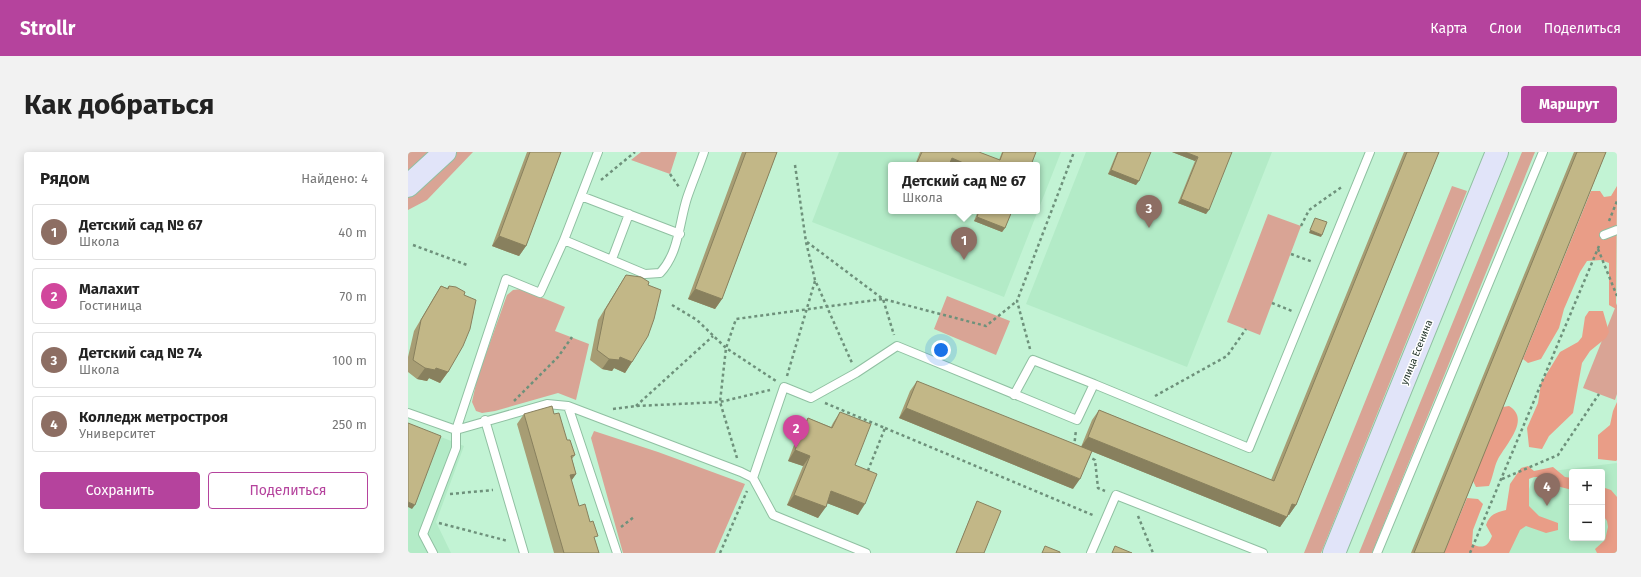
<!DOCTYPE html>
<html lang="ru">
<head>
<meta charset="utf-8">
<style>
	:root { --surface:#fff; --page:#f2f2f2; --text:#222; --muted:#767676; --line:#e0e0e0; --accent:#b5439d }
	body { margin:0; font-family:"Fira Sans",sans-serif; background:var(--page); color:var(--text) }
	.controls { position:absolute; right:12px; bottom:12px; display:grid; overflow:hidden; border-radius:4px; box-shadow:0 2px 10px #0003 }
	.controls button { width:36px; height:36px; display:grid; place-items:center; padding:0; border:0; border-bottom:1px solid var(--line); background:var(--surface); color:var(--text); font:20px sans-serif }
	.you { position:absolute; left:533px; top:198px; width:14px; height:14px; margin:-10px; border:3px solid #fff; border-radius:50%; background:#1a73e8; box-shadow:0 0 0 6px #1a73e833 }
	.badge { display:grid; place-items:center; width:26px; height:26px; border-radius:50%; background:var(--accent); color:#fff; font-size:13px; font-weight:700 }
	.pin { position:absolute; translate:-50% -33px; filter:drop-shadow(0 1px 2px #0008) }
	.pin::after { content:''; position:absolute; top:21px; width:14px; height:12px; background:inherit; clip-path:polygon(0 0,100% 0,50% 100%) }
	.popup { position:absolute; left:480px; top:10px; width:152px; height:52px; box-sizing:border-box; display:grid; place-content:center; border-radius:4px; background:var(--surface); filter:drop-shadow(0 1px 3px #0005); font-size:13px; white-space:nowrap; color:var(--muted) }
	.popup b { font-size:15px; color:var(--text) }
	.popup::after { content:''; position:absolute; left:50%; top:100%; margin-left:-8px; border:8px solid transparent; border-top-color:var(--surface) }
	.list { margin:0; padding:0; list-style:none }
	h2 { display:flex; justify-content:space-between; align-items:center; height:52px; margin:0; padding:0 16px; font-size:17px }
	h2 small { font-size:13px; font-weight:400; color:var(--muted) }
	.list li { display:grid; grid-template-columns:26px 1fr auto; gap:12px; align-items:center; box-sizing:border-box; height:56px; margin:0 8px 8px; padding:0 8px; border:1px solid var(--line); border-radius:4px }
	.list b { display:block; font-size:15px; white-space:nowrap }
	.list p { margin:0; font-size:13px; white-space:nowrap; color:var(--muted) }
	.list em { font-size:13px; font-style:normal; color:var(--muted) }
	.actions { display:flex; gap:8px; padding:12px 16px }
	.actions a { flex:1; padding:9px 0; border:1px solid var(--accent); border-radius:4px; text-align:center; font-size:14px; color:var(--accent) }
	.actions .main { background:var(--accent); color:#fff }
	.map { position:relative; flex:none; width:1209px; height:401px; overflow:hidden; border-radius:4px }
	header { display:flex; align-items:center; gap:24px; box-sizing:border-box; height:56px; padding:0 20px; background:var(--accent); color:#fff }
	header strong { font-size:19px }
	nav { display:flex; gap:22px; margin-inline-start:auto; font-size:14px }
	.intro { display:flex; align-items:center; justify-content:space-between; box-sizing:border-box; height:96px; padding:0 24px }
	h1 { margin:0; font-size:28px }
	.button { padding:10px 18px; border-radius:4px; background:var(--accent); color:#fff; font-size:14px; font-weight:700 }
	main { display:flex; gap:24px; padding:0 24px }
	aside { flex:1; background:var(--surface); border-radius:4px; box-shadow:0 2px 10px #0003 }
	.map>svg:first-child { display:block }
</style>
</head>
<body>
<header>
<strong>Strollr</strong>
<nav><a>Карта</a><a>Слои</a><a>Поделиться</a></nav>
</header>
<div class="intro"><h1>Как добраться</h1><a class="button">Маршрут</a></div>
<main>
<aside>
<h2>Рядом<small>Найдено: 4</small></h2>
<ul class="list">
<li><span class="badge" style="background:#8d6e63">1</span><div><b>Детский сад № 67</b><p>Школа</p></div><em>40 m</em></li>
<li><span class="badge" style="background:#d1479c">2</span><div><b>Малахит</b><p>Гостиница</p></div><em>70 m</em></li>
<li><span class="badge" style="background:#8d6e63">3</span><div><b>Детский сад № 74</b><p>Школа</p></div><em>100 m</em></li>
<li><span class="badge" style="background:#8d6e63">4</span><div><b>Колледж метростроя</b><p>Университет</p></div><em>250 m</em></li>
</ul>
<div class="actions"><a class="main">Сохранить</a><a>Поделиться</a></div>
</aside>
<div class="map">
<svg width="1209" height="401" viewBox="0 0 1209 401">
	<rect width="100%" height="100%" fill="#c2f3d4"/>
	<path fill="#b3ebc7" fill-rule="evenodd" d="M 431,0 L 653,0 L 596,145 L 404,70 ZM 483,13 L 629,13 L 629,59 L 483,59 Z
		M 678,0 L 864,0 L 779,215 L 618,152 Z
		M 0,272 L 56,294 L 28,370 L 43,401 L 0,401 Z
		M 1209,311 L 1209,401 L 1093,401 L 1128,321 ZM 1164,320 L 1194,320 L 1194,386 L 1164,386 Z"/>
	<path fill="#d9a495" d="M 0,0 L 25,0 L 0,21 Z
		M 46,0 L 65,0 L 19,48 L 0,58 L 0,41 Z
		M 233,0 L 269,0 L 262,22 L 223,8 Z
		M 1114,0 L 1127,0 L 964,401 L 951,401 Z
		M 1044,34 L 1059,39 L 913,401 L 896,401 Z
		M 860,62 L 893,74 L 852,183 L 819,170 Z
		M 113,137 L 157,155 L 147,179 L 181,192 L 168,248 L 150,241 L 87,259 L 74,261 L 68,259 L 64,250 L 69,227 L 99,143 L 105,138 Z
		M 539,144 L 602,169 L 588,203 L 526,177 Z
		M 1209,151 L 1209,242 L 1207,248 L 1175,236 Z
		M 186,279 L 250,300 L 337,332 L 307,401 L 215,401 L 183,286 Z"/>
	<path fill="#e99d87" d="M 1209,34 L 1208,157 L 1201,153 L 1201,111 L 1193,108 L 1179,109 L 1172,120 L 1156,157 L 1151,176 L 1133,207 L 1120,211 L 1115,207 L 1183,39 L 1192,39 L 1196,45 L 1203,44 Z
		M 1181,159 L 1195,159 L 1201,180 L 1198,186 L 1182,199 L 1174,211 L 1165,261 L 1141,284 L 1134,297 L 1121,295 L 1119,276 L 1130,251 L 1133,231 L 1152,200 L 1170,190 L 1174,185 L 1177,165 Z
		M 1209,250 L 1209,308 L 1208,309 L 1190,307 L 1190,283 L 1202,273 L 1205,259 Z
		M 1101,254 C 1123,267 1098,292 1090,307 C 1086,315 1085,325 1081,334 L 1068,335 L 1065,329 L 1095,255 Z
		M 1120,314 L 1126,319 L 1145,315 L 1157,325 L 1164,326 L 1164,338 C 1158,336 1151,335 1145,333 C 1135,328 1132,322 1121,327 L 1121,354 L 1131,364 L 1150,371 L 1150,378 L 1138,381 L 1118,374 L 1112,378 L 1101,401 L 1036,401 L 1059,346 L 1070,347 L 1075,352 L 1065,378 L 1064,392 C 1074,397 1080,395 1084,384 L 1078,373 C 1082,362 1087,361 1098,358 L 1102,332 L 1113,316 Z
		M 1197,336 L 1203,338 L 1209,345 L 1209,401 L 1189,401 L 1187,397 L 1197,388 L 1200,375 L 1199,369 L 1194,362 L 1194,337 Z"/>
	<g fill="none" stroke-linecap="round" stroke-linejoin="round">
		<g stroke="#90c0a2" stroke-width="10">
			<path id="lane" d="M 173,44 L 272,82
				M 1196,83 L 1209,78
				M 156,88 L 237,122 L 252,121 C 271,101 271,71 279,46 C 284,31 291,15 296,0
				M 204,107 L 221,62
				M 606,243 L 625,208 L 686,232
				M 160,254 L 209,401
				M 0,261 L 48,278 L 139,252 L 160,254 L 333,320 L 345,326 L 365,363 L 458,401
				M 77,268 L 116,401
				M 345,326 L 376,235 L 403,246 L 448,221 L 489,194 L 669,268 L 686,232 L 841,296 L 962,0
				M 25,401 L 15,382 L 48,296 L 48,278 L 98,127 L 132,141 L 156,88 L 190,0
				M 683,401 L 708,343 L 855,401
				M 969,401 L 1135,0"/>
		</g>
		<g stroke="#90c0a2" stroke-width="24">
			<path id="secondary" d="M 0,34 L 37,0
				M 926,401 L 1089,0"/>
		</g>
		<path stroke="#6e917b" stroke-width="2.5" stroke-dasharray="3 3" stroke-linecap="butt" d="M 387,13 L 398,90 L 407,128 L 444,211
			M 262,22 L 271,35
			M 193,28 L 227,0
			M 1201,69 L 1209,49
			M 893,74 L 901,58 L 935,34
			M 399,90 L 475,147 L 486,183
			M 5,93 L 59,113
			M 1190,97 L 1209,144
			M 883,102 L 905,110
			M 864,151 L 884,159
			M 264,153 L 289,168 L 318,196 L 368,229
			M 622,197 L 609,149 L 666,0
			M 379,224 L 407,129
			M 747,244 L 819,204 L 838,177
			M 106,249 L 150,205 L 164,185
			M 417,251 L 477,276 L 459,321
			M 228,254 L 305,184
			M 205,257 L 228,254 L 312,250 L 362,238
			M 477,276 L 687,364
			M 666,295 L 668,278
			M 679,304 L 687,308 L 690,336 L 697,339
			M 329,306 L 312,250 L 318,196 L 328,167 L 475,147 L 578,174 L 609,149
			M 1094,327 L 1150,303 L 1191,242
			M 42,342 L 85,338
			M 730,364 L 745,401
			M 31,371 L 100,389
			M 213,375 L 226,365
			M 312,401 L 339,339
			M 1062,401 L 1191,94"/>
		<use href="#lane" stroke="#fff" stroke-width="8"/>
		<use href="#secondary" stroke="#e1e4f9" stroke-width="22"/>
	</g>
	<path fill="#a79d74" d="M 119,0 L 153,0 L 118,94 L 111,104 L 84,94 Z
		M 334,0 L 369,0 L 314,147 L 307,157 L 280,147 Z
		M 512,0 L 571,0 L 591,8 L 594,0 L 628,0 L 623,13 L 548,13 L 542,11 L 541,13 L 507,13 Z
		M 709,0 L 743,0 L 728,33 L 700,22 Z
		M 764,0 L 824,0 L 798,62 L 770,51 L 787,9 Z
		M 996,0 L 1031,0 L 888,353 L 881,363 L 880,363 L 872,375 L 673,295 L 684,268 L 691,258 L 863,328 Z
		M 1166,0 L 1198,0 L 1036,401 L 1003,401 Z
		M 570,59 L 604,59 L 597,76 L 594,80 L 566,69 Z
		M 218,123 L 224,210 L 217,221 L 206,216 L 204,219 L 194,217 L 182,208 L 190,168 L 211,134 Z
		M 33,134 L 39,136 L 41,134 L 56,143 L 40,220 L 32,231 L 21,226 L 19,229 L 9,227 L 0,220 L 0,205 L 6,179 L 26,145 Z
		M 509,229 L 665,337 L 491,266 L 502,239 Z
		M 432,260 L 447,313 L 450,363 L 419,351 L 410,366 L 379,353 L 395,314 L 380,309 L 392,277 L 400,266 L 423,275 L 425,271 Z
		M 116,262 L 146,262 L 167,303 L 164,307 L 168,322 L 163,329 L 171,354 L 187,388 L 191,401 L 146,401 L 109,272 Z
		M 569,349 L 576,401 L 548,401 L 568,351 Z"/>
	<path fill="#88805e" d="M 764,0 L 777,0 L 790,5 L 787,9 Z
		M 544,6 L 560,13 L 548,13 L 541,10 Z
		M 703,18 L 731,29 L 728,33 L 700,22 Z
		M 773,47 L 801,58 L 798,62 L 770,51 Z
		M 569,65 L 597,76 L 594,80 L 566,69 Z
		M 902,78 L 914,83 L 913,85 L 901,81 Z
		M 91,84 L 118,94 L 111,104 L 84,94 Z
		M 287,137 L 314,147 L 307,157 L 280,147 Z
		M 212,205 L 224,210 L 217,221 L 206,216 L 204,219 L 194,217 L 201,207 Z
		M 17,216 L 28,216 L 40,220 L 32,231 L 21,226 L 19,229 L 9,227 Z
		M 498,256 L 672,327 L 665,337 L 491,266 Z
		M 680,285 L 879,365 L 872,375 L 673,295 Z
		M 387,298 L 402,304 L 395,314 L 380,309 Z
		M 168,322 L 161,332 L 162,323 Z
		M 423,339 L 457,352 L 450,363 L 416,350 Z
		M 386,343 L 418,355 L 410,366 L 379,353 Z
		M 0,350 L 7,353 L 4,357 L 0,355 Z
		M 884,352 L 888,353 L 881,363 L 877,362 Z"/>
	<path fill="#c2b787" stroke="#88805e" d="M 122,0 L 153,0 L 118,94 L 91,84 Z
		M 338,0 L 369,0 L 314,147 L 287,137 Z
		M 514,0 L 571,0 L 592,8 L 595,0 L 628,0 L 623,13 L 560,13 L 544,6 L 541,13 L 508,13 Z
		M 710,0 L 743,0 L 731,29 L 703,18 Z
		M 777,0 L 824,0 L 801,58 L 773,47 L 790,5 Z
		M 999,0 L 1031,0 L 888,353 L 884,352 L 879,365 L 680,285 L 691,258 L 866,329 Z
		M 1169,0 L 1198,0 L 1036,401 L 1006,401 Z
		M 571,59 L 604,59 L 597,76 L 569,65 Z
		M 907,66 L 919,70 L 914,83 L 902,78 Z
		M 218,123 L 233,125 L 241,130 L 240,133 L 253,138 L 246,167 L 240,184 L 224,210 L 212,205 L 211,208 L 201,207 L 189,198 L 197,158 Z
		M 33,134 L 40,137 L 41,134 L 48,135 L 57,140 L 56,143 L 68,148 L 62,177 L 55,194 L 40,220 L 28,216 L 27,218 L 17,216 L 5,208 L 13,168 Z
		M 509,229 L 684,299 L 672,327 L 498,256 Z
		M 144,254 L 146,262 L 151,261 L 159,288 L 162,288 L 167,303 L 163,304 L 168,322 L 162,323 L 171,354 L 177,352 L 182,370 L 185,369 L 190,384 L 186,385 L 191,401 L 156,401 L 116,262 Z
		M 432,260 L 463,272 L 447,313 L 469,322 L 457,352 L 423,339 L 418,355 L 386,343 L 402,304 L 387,298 L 400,266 L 424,276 Z
		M 0,271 L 33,284 L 7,353 L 0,350 Z
		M 569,349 L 593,359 L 576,401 L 548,401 Z
		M 637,394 L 652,400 L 652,401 L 634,401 Z
		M 707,394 L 724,401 L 704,401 Z"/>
	<g text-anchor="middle" stroke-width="3" stroke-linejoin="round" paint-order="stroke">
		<g font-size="10" fill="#182b20" stroke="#fff">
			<text transform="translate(1008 200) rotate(-68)" y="4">улица Есенина</text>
		</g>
	</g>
</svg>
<div class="controls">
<button>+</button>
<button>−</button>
</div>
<div class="you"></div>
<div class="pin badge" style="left:556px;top:108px;background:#8d6e63">1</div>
<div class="popup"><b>Детский сад № 67</b>Школа</div>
<div class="pin badge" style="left:388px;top:296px;background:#d1479c">2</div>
<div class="pin badge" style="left:741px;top:76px;background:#8d6e63">3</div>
<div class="pin badge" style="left:1139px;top:354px;background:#8d6e63">4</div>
</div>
</main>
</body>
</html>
